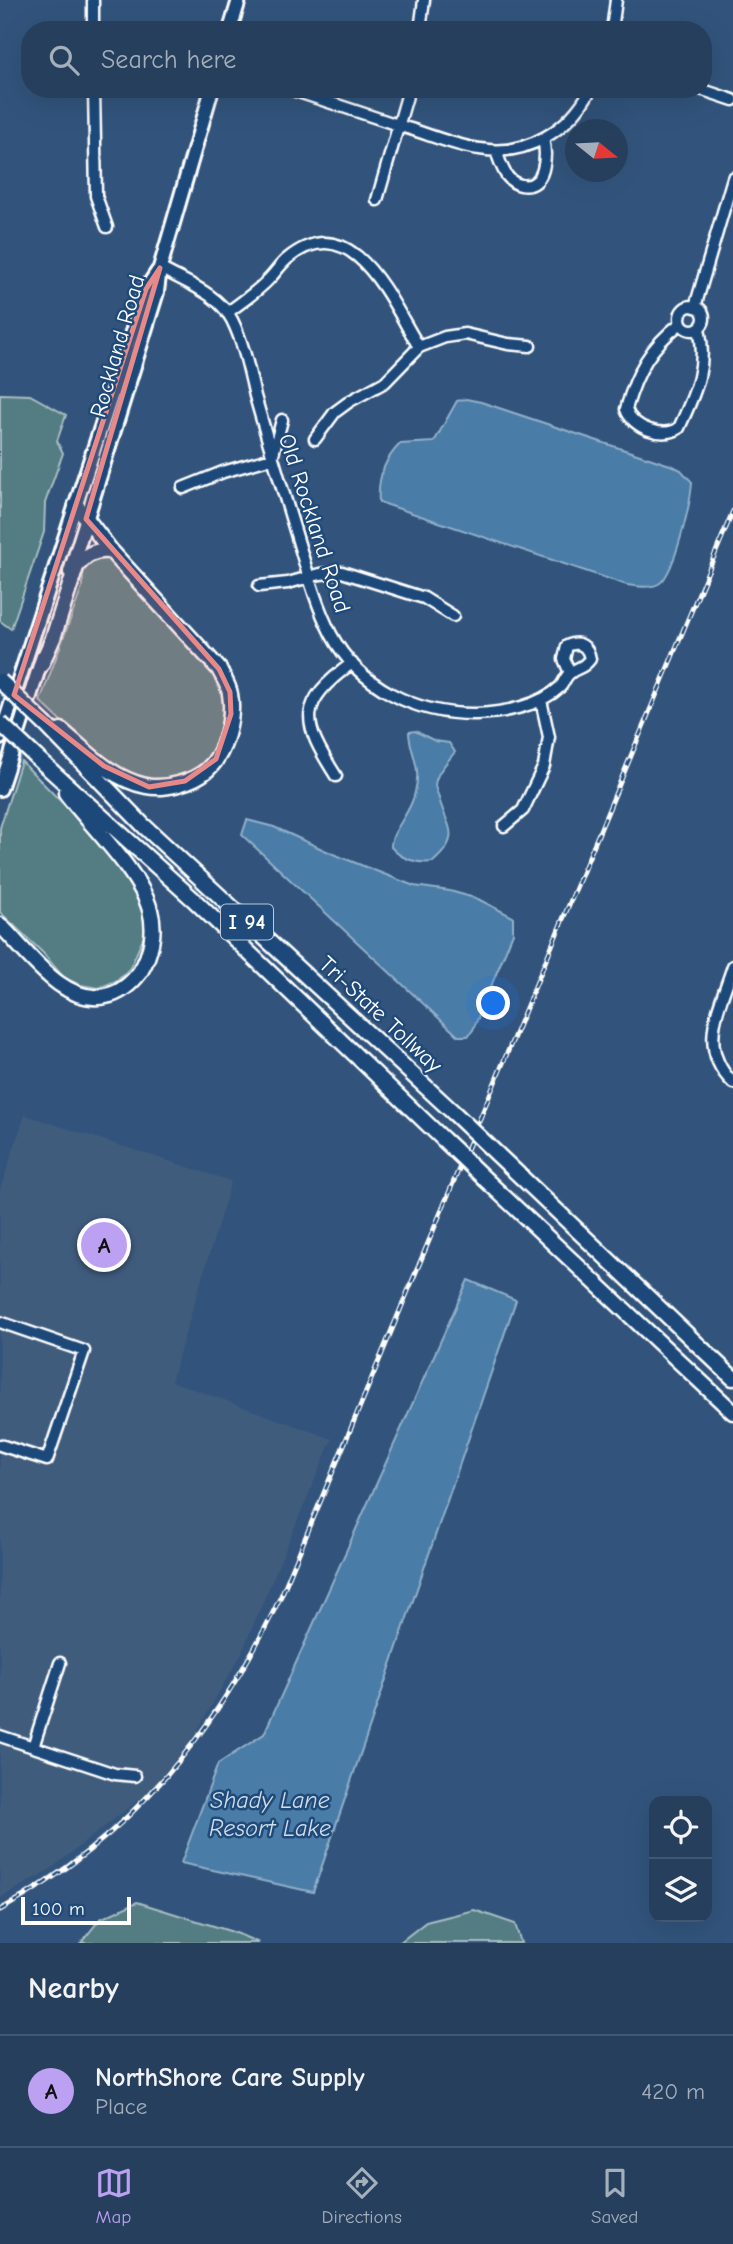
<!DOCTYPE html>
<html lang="en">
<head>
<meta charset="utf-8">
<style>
	:root { --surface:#263f5d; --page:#2e4663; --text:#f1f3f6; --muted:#a4afbc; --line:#425872; --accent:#bca0f2 }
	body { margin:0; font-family:"Comic Neue",sans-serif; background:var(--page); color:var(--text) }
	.controls { position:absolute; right:21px; bottom:21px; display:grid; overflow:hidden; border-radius:14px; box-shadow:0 7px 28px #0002 }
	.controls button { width:63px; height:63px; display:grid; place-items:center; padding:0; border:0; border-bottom:2px solid var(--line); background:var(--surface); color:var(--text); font:35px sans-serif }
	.compass { position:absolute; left:565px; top:119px; width:63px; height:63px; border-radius:50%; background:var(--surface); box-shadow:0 7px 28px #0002; rotate:108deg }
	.scale { position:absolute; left:21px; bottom:18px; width:110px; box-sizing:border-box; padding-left:7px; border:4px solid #fff; border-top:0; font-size:19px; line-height:24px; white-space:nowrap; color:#fff; -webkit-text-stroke:5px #1f4a7a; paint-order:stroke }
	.you { position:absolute; left:494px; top:1004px; width:24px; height:24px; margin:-18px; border:5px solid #fff; border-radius:50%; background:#1a73e8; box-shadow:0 0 0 10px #1a73e833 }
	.badge { display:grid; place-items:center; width:46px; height:46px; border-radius:50%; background:var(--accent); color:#111; font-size:23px; font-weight:700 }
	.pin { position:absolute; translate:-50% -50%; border:4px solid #fff; box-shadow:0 2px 7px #0006 }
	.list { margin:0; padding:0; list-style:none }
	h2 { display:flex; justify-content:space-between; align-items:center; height:91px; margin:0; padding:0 28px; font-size:30px }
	h2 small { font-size:23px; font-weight:400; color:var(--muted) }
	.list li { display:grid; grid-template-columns:46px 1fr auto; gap:21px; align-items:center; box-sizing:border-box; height:112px; padding:0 28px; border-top:2px solid var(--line) }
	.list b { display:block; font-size:26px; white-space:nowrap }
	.list p { margin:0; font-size:23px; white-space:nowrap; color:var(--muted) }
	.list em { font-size:23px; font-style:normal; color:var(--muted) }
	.icon { flex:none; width:38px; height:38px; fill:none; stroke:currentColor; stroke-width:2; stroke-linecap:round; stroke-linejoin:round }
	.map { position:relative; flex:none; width:733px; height:1943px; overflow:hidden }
	.search { position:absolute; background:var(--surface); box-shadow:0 7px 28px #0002; left:21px; right:21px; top:21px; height:77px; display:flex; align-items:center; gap:18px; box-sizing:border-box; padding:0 24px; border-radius:28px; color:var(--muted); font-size:26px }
	.sheet { height:203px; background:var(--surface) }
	nav { display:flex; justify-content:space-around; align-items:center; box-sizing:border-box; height:98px; border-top:2px solid var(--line); background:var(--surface); font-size:19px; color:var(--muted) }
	nav a { display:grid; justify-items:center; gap:4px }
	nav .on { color:var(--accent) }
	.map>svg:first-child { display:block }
</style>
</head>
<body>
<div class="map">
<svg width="733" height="1943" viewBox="0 0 733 1943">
	<rect width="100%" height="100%" fill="#32547c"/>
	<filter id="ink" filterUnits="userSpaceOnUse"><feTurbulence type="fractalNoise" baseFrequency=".0143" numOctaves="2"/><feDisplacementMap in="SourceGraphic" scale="14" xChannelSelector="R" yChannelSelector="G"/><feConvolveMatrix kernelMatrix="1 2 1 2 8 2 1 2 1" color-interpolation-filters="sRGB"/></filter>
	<g filter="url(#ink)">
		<path fill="#405b7d" d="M 25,1115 L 231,1181 L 171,1381 L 332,1439 L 241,1654 L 194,1736 L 152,1789 L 52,1868 L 0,1898 L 0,1190 Z"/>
		<path fill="#527b83" stroke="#a8bdc1" stroke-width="2" d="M 0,394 L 30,395 L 66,415 L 57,441 L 63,453 L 45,503 L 44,532 L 11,629 L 0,621 Z
			M 101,556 L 120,561 L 228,692 L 228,722 L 205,771 L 170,783 L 133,779 L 88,747 L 40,701 L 83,585 C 82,573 84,567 92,558 Z
			M 21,761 L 82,823 L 123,871 L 142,899 L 146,932 L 130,968 L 118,980 L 99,988 L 81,985 L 64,978 L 43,953 L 0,912 L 0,828 Z
			M 137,1902 L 236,1933 L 259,1943 L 81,1943 L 100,1919 Z
			M 474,1910 L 515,1924 L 521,1943 L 399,1943 L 426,1922 Z"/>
		<path fill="#487ba6" stroke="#91b0ca" stroke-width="2" d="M 466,399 L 481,402 L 673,466 L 681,470 L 692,482 C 691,501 675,572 660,583 C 652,589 636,586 627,585 L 379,502 C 377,478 384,460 400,444 L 434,442 L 457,401 Z
			M 415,731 L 435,741 L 449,743 L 455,752 C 448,761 436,773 435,785 C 435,788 437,792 438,795 C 446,827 464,835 433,862 C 417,864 401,859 391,847 C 390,832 412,812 415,792 C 417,784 418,773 416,765 C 414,754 409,743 409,732 Z
			M 247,820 L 274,827 L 333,854 L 414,886 L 450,891 L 478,899 L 513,917 L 513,933 L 473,1030 L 468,1036 L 458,1036 L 242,835 Z
			M 468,1280 L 516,1300 L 313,1892 L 181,1863 L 218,1764 L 264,1734 Z"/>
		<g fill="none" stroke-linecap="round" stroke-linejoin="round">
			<g stroke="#fff" stroke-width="15">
				<path id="minor" d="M 93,0 L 93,30
					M 420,30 L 424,0
					M 612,30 L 616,0
					M 94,89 L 96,196 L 107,227
					M 289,89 C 329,102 368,115 407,128 C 431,135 455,146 480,149 C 527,157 569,130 591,89
					M 700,89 L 733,100
					M 496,151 C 499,159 502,169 507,176 C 511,181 515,184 521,185 C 546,190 547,155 543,139
					M 377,200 L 409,89
					M 160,268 C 186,283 218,293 232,320 C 244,344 249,371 255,396 C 268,442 282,488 296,534 C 306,567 315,603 331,634 C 359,687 417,715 476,714 C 503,713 540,706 560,687 C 564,683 565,677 569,674 C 576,667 582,670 590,659 C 588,646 579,640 567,646 L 564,659 L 570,673
					M680 318a12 12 0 1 1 24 0a12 12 0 1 1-24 0Z
					M 695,307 L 733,178
					M 227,313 C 241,302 257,292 269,279 C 275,273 280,265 287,259 C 353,205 391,302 419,347
					M 681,323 C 650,347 637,371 626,409 C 632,428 663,439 679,428 C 695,393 708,367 699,328
					M 315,439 L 335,412 L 350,401 L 385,382 L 419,347 L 445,337 L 465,334 L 508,344 L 530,346
					M 183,488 L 223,472 L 272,458 L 282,420
					M 259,586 L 288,583 L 320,574 L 342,572 L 424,598 L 453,616
					M 336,776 C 301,721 297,704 352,663
					M 504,826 L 523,810 L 544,766 L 549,737 L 541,700
					M 733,966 C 720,1007 696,1047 733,1083
					M 0,1322 L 84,1351 L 47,1460 L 0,1445
					M 0,1736 L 115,1774 L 135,1776
					M 33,1747 L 60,1663"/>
			</g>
			<g stroke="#fff" stroke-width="18">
				<path id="major" d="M 230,30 L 239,0
					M 70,572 L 157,292 L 160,268 L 212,89
					M 0,738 L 146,289 L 158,271
					M 0,789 L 43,656"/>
			</g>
			<g stroke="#fff" stroke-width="19">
				<path id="highway" d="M 41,665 L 53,638 L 76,567 C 85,555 95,549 111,551
					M 46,725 L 144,826 L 454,1113
					M 61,730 C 87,752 112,779 146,786 C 165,790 193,782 207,770 C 226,753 234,717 230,694 C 229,686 223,677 219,669 L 111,551 L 76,505
					M 36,757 L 193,899 L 443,1139
					M 0,925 C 28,952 63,1006 106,996 C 121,993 131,984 140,972 C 151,954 156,931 150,910 C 140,872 91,826 66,793
					M 497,1154 L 733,1378
					M 486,1180 L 733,1412"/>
			</g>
			<use href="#minor" stroke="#1f4a7a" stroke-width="10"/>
			<use href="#major" stroke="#1f4a7a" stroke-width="12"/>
			<use href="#highway" stroke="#1f4a7a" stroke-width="14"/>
			<g stroke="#fff" stroke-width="5">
				<path id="rail" d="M 0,1910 C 132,1837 217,1731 281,1596 L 733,511"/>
			</g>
			<use href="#rail" stroke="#1f4a7a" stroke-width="2.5" stroke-dasharray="8" stroke-linecap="butt"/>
			<g stroke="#fff" stroke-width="19" stroke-linecap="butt">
				<path id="highway-bridge" d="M 0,681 L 46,725
					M 0,723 L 36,757
					M 454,1113 L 497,1154
					M 443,1139 L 486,1180"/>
			</g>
			<use href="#highway-bridge" stroke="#1f4a7a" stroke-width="14"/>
		</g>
	</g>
	<path fill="#e88989" fill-opacity="0.2" stroke="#e88989" stroke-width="5" stroke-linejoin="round" d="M 160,268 L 86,519 L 219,669 L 230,692 L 231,714 L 216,759 L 185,781 L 149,787 L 104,766 L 14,695 L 146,289 Z"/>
	<g text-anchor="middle" stroke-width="5" stroke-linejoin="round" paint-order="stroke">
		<rect fill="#1f4a7a" stroke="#bcc9d7" stroke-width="2" x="221" y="904.5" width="52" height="35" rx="5"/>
		<g font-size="21" font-weight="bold" fill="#fff">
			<text x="247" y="929">I 94</text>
		</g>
		<g font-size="23" fill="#fff" stroke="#1f4a7a">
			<text transform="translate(117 346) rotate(-74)" y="8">Rockland Road</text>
			<text transform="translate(315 523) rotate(72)" y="8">Old Rockland Road</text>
			<text transform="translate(381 1014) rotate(43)" y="8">Tri-State Tollway</text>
		</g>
		<g font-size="24" font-style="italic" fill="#d1dee9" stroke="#1f4a7a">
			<text x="270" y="1808">Shady Lane<tspan x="270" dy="28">Resort Lake</tspan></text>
		</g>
	</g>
</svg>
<div class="controls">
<button><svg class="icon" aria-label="locate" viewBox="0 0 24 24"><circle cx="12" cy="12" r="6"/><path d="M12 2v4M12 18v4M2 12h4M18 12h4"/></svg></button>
<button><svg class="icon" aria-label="layers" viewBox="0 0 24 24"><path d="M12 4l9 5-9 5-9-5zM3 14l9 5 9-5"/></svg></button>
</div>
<svg class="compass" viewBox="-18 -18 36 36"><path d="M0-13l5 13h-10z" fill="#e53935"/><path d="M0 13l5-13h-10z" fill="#a4afbc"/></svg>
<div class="scale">100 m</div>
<div class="you"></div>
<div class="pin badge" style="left:104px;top:1245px">A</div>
<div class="search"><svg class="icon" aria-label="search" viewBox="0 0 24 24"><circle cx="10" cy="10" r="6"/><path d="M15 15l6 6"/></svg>Search here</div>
</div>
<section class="sheet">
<h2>Nearby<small></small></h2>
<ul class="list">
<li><span class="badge">A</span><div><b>NorthShore Care Supply</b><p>Place</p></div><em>420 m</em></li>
</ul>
</section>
<nav>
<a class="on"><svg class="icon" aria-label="map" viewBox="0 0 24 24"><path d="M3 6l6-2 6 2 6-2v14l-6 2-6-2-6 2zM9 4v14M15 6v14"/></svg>Map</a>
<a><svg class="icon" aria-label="directions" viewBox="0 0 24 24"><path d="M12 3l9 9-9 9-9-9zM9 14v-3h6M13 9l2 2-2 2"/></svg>Directions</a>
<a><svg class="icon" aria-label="saved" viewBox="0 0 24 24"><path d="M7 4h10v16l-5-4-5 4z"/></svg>Saved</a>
</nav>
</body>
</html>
